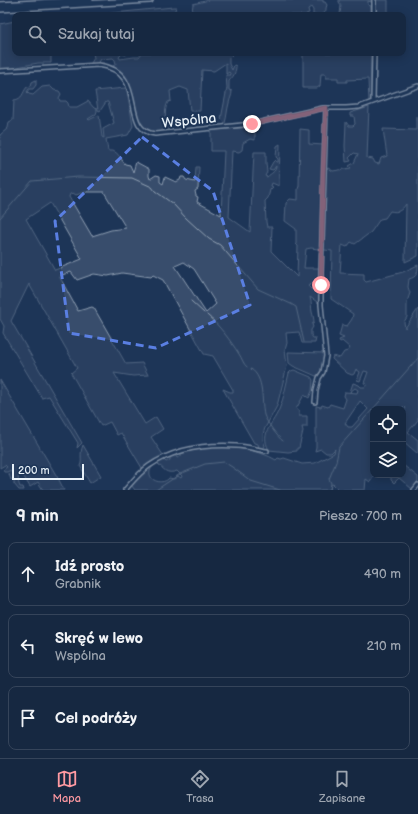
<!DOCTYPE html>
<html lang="pl">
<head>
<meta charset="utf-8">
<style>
	:root { --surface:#162841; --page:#23344c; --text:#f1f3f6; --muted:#9ea6b1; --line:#35445a; --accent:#ff9aa2 }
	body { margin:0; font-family:"Balsamiq Sans",sans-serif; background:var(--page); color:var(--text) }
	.controls { position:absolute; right:12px; bottom:12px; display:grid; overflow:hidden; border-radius:8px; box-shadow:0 2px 10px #0003 }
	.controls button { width:36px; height:36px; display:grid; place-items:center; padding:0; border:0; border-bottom:1px solid var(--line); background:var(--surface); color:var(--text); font:20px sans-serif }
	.scale { position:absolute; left:12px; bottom:10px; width:72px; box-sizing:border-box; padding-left:4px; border:2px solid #e8f1f8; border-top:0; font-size:11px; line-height:14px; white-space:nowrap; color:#e8f1f8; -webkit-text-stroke:3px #1d3557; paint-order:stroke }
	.stop { position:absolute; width:12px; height:12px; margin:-9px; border:3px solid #ff9aa2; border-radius:50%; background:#fff }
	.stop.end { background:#ff9aa2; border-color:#fff; box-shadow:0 1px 4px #0008 }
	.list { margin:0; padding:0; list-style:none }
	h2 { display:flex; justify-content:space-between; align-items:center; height:52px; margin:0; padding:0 16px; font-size:17px }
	h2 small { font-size:13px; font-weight:400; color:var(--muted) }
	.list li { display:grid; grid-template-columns:26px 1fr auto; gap:12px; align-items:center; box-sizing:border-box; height:64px; margin:0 8px 8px; padding:0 8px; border:1px solid var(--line); border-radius:8px }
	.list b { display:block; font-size:15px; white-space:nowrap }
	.list p { margin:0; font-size:13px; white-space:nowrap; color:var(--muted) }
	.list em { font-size:13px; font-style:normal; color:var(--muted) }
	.icon { flex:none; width:22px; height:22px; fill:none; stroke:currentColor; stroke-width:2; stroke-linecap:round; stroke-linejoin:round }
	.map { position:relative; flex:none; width:418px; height:490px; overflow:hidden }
	.search { position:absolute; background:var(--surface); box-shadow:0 2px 10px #0003; left:12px; right:12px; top:12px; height:44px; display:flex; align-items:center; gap:10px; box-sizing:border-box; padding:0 14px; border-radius:8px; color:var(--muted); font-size:15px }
	.sheet { height:268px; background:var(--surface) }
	nav { display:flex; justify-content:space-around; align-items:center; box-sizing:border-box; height:56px; border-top:1px solid var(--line); background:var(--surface); font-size:11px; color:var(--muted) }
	nav a { display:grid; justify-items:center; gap:2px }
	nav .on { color:var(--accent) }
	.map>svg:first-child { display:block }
</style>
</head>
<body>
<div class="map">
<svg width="418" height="490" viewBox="0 0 418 490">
	<rect width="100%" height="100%" fill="#1d3557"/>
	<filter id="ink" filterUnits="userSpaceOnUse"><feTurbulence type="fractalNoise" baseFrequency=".025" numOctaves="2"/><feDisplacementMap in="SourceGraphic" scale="8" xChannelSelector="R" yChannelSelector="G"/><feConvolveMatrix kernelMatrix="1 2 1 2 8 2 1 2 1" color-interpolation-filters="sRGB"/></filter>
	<g filter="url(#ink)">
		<path fill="#374d6c" stroke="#909fb2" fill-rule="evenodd" d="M 209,0 L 323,0 L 323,2 L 325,2 L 327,5 L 326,8 L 326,10 C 324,16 319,15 313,15 L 313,10 L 311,7 L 308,9 L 309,13 L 306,14 L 306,15 L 187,15 L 192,12 L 193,4 Z
			M 339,0 L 371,0 L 371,2 L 368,1 L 368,5 L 371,6 L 371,15 L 340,15 L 341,5 L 339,2 Z
			M 375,0 L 388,0 L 388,15 L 376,15 Z
			M 173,7 L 177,7 L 175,9 L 176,13 L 183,15 L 94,15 Z
			M 15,21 L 15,53 L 51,53 L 51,63 L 38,63 L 17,67 L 14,69 L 0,70 L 0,24 Z
			M 93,53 L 127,53 L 126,55 L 122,54 L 119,57 L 120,59 L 134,57 L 139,57 L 142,53 L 234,53 L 229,58 L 229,64 L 232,70 L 233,68 L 234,65 L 236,66 C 236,73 233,77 229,81 L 229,90 L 232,91 C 232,96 230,98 229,103 C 227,110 227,116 225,123 L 221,119 L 227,88 L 226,75 L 231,75 L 229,72 L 226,74 L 226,63 L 214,71 L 202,70 L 200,111 L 190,111 L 188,90 L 180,87 L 170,91 L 171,101 L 168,102 C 165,107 164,119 168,124 L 170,122 L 170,131 C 162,132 150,135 143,129 C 138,124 138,118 136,112 C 132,92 131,79 113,66 L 116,64 L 115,60 L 113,58 L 101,59 L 98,64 L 91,63 L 94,58 Z
			M 303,53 L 371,53 L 371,99 L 369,102 L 368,79 L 347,80 L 347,82 L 338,82 L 338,78 L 326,78 L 326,74 L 321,74 L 320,86 L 317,88 L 303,88 Z
			M 36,80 L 36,85 L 33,89 L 29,89 L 27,92 L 29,94 L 33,95 L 42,87 L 50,86 L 54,90 L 59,91 L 61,94 L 59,98 L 60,101 L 66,101 L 68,103 L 69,107 L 77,107 L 88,101 L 94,108 L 97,109 L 97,111 L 96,114 L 88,119 L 89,120 L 99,115 L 102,137 L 104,138 L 103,129 L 114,123 L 108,102 L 106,102 L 100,111 L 98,110 L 95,91 L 125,88 L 127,89 L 133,126 L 128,135 L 106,139 L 108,151 C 118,150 119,157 125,164 L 130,165 L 133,172 L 136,162 L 149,169 L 149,176 L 150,179 L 156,175 L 160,176 L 160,182 L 163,184 L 165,177 L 176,182 L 180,180 L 181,177 L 184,177 L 186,180 L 195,182 L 196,167 L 199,167 L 198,189 L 195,191 L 196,196 L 198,197 L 197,202 L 221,215 L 224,151 L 211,151 L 211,130 L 255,127 L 255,140 L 250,139 L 243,143 L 242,150 L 239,152 L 232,151 L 229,217 L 250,232 L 254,152 L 266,152 L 266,163 L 267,172 L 265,176 L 267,177 C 271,173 276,172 276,166 L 273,170 L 269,169 L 273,162 L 275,160 L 276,162 L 278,162 L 278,159 L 276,157 L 277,146 L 280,144 L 279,186 L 272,183 L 271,186 L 273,187 L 270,190 L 268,198 L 265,201 L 266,222 L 267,227 L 272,227 L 271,251 L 297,277 L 298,246 L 296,244 L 296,229 L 285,221 L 286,203 L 290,199 L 298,200 L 298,189 L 299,186 L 300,129 L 309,130 L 309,144 L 323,145 L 322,172 L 328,168 L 333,171 L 351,168 L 349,166 L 354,163 L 358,154 L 354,153 L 349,158 L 351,161 L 346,162 L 345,146 L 346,122 L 349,126 L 353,126 L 355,124 L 354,116 L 350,116 L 350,113 L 369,107 L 367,158 L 373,159 L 375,163 L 379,164 L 381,158 L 387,156 L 383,129 L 416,130 L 416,117 L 418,117 L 418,256 L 405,262 L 406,204 C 401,211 398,213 390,211 L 385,218 L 380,219 L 371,232 L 355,244 L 351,242 L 347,247 L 342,245 L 340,273 L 364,274 L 364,280 L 366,282 L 403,272 L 418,265 C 418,273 417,277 409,279 L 408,287 L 410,293 L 407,302 L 407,317 L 404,322 L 405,328 L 418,309 L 418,420 L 408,432 L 418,440 L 418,454 L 403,441 L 403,412 L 406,408 L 404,406 L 401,409 L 373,409 L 373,475 L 375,475 L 370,482 L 366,479 L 365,490 L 339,490 L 333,484 L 331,485 L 330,490 L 135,490 L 131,485 L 145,470 L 155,463 C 154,465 151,468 150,471 C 148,482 164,485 169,478 L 174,479 L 178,476 L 181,478 L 182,476 L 177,471 C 166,475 164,469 157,463 L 163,459 L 166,462 L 170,460 L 170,456 L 176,454 L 176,457 L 178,458 L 181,456 L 181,453 C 191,451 202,448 212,447 C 231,446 260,450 276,460 L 278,458 L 281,459 L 284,458 L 302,464 L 315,463 L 334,453 L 335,449 L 331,453 L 326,453 L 321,449 L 315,451 L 316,447 L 316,406 L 321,407 L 322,405 L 328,407 L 330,404 L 343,408 L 346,399 L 344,396 L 345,392 L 357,393 L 358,390 L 355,388 L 350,392 L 353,383 L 359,385 L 361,387 L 365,387 L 367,384 L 364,383 L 368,372 L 364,371 L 360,381 L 357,380 L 360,372 L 356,369 L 354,374 L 352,375 L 347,373 L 332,359 L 333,356 L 340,358 L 344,352 L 348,351 L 350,348 L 342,341 L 340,342 L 339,340 L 344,338 L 339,336 L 342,325 L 347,326 L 352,319 L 353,314 L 331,299 L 332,251 L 311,248 L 306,249 L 304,268 L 319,268 L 318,285 L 313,283 L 308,286 L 312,290 L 318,290 L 320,304 L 310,297 C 312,303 311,308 312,312 C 313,316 314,318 314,323 L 312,324 L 313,327 L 311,330 L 311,335 L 313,338 L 316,338 L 315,343 L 302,343 L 299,332 L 286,333 L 287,343 L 285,350 L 287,366 L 277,406 L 265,428 L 263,434 L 263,440 L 265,446 L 263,449 L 259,449 L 258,444 L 254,443 L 223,389 L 230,392 L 233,392 L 233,390 L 213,356 L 204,354 L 163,280 L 153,275 L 151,277 L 122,273 L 108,276 L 94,274 L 77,280 L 71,272 L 59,276 L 78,311 L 92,307 L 94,308 L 126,364 L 142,363 L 148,375 L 133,376 L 114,373 L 145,424 L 156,417 L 163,429 L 151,437 L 163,455 L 142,468 L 121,433 L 117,435 L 110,422 L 101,426 L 71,373 L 77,368 L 29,284 L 11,321 L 82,443 L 77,448 L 78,443 L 49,396 L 42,398 L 3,333 L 4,326 L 0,319 L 0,135 L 8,128 L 9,122 L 13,120 L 14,100 C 23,99 22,93 27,87 L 31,86 L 32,82 ZM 85,192 L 104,192 L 126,228 L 111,230 L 92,236 L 69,197 L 70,194 L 73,193 L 76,195 ZM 50,203 L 82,259 L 55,270 L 26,219 ZM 184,262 L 194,269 L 216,304 L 206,313 L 175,266 ZM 360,401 L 368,409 L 352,427 L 348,427 L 345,423 Z
			M 288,352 L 325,353 L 324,362 L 321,372 L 316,376 L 293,366 L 289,363 Z
			M 294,370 L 311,377 L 313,380 L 312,391 L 309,398 L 304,395 L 296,409 L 299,411 L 299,416 L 307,416 L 307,427 L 302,427 L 303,431 L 299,448 L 297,448 L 297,451 L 288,452 L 269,450 C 259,432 274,424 280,407 C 284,397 286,385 289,373 L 291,371 Z
			M 0,380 L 59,480 L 64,490 L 43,490 L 38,482 L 30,487 L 21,472 C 17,476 18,482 20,487 L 23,487 L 24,490 L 19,490 L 14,484 L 14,479 L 11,480 L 9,474 L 11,470 L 7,472 L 4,472 L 3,470 L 7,467 L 5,465 L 0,468 Z
			M 83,445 L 101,476 L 90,483 L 80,466 C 83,460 79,455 83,445 Z
			M 403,465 L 418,477 L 418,481 L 412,489 L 399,478 L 394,483 L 391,480 L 391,475 L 403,475 Z"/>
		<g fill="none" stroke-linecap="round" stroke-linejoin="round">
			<path stroke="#95a4b5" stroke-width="1" d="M 0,218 L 32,181 L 78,177 L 132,178 L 152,187 L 155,191 L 173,204 L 186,218 L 209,239 L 220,245 L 258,289 L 291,304 L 296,307 L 304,342
				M 191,301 L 204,313
				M 207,315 C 219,325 230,340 239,354 C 242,358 243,364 247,367
				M 251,369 C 265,378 261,401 264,415 C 266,421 278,438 283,441
				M 373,409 L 418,358
				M 156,490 L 180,474 L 205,464 L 224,462 L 232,467 L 251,481 L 280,490
				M 330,490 L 331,483 L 329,479 L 336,462 L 339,447 L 373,409"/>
			<g stroke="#e8f1f8" stroke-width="6">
				<path id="minor" d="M 374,15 L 374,0
					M 0,71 L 99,65 C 149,72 119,130 155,134 L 252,124 L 323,108 L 346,108 L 359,107 L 418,86
					M 373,102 L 374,53
					M 315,402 L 316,390 L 319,378 L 323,372 L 326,356 L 321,305 L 321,273 L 326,108
					M 125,490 C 132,482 139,473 149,466 C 174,449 206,444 237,446 C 247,446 257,450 267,451
					M 414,490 L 418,485"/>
			</g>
			<g stroke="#e8f1f8" stroke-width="8">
				<path id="motorway" d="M 0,5 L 90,0
					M 0,9 L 150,0"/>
			</g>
			<use href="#minor" stroke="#1d3557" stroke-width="3"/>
			<use href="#motorway" stroke="#1d3557" stroke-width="5"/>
		</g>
	</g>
	<g fill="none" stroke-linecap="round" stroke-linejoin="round" filter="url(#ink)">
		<path stroke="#ff9aa2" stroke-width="5" d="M 252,124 L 326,108 L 323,173 L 321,285"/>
	</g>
	<path d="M0 0H418V490H0ZM 142,137 L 213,191 L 250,305 L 156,348 L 69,333 L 55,221 Z" fill="#1d3557" fill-opacity=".55" fill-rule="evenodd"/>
	<path fill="none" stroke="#5a7fe2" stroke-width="3" stroke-dasharray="8 5" stroke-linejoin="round" d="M 142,137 L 213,191 L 250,305 L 156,348 L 69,333 L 55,221 Z"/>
	<g text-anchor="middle" stroke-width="4" stroke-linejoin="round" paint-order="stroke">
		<g font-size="14" fill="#e8f1f8" stroke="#1d3557">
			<text transform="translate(189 120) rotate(-6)" y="5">Wspólna</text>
		</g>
	</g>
</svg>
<div class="controls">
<button><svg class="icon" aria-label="locate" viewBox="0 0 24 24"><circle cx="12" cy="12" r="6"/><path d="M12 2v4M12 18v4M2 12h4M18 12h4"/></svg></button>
<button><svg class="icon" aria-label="layers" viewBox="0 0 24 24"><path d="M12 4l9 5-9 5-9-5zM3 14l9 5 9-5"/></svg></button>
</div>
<div class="scale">200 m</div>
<div class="stop" style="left:321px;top:285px"></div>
<div class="stop end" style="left:252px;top:124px"></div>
<div class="search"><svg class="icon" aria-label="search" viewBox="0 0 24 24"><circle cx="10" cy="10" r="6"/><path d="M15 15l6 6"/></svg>Szukaj tutaj</div>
</div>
<section class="sheet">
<h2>9 min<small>Pieszo · 700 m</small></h2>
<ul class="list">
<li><svg class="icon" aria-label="ahead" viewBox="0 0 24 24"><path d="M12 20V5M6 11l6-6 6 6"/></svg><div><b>Idź prosto</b><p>Grabnik</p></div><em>490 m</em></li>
<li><svg class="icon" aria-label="left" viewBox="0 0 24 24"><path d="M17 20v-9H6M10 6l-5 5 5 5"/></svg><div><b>Skręć w lewo</b><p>Wspólna</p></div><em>210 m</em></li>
<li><svg class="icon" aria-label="arrive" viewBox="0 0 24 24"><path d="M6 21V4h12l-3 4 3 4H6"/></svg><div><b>Cel podróży</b></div></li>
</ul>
</section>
<nav>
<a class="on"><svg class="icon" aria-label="map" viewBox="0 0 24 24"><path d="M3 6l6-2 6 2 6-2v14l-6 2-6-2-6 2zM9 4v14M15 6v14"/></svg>Mapa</a>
<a><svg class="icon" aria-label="directions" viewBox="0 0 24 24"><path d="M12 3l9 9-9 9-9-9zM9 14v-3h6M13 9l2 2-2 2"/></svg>Trasa</a>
<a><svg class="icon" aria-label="saved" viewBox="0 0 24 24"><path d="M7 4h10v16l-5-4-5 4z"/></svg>Zapisane</a>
</nav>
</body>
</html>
